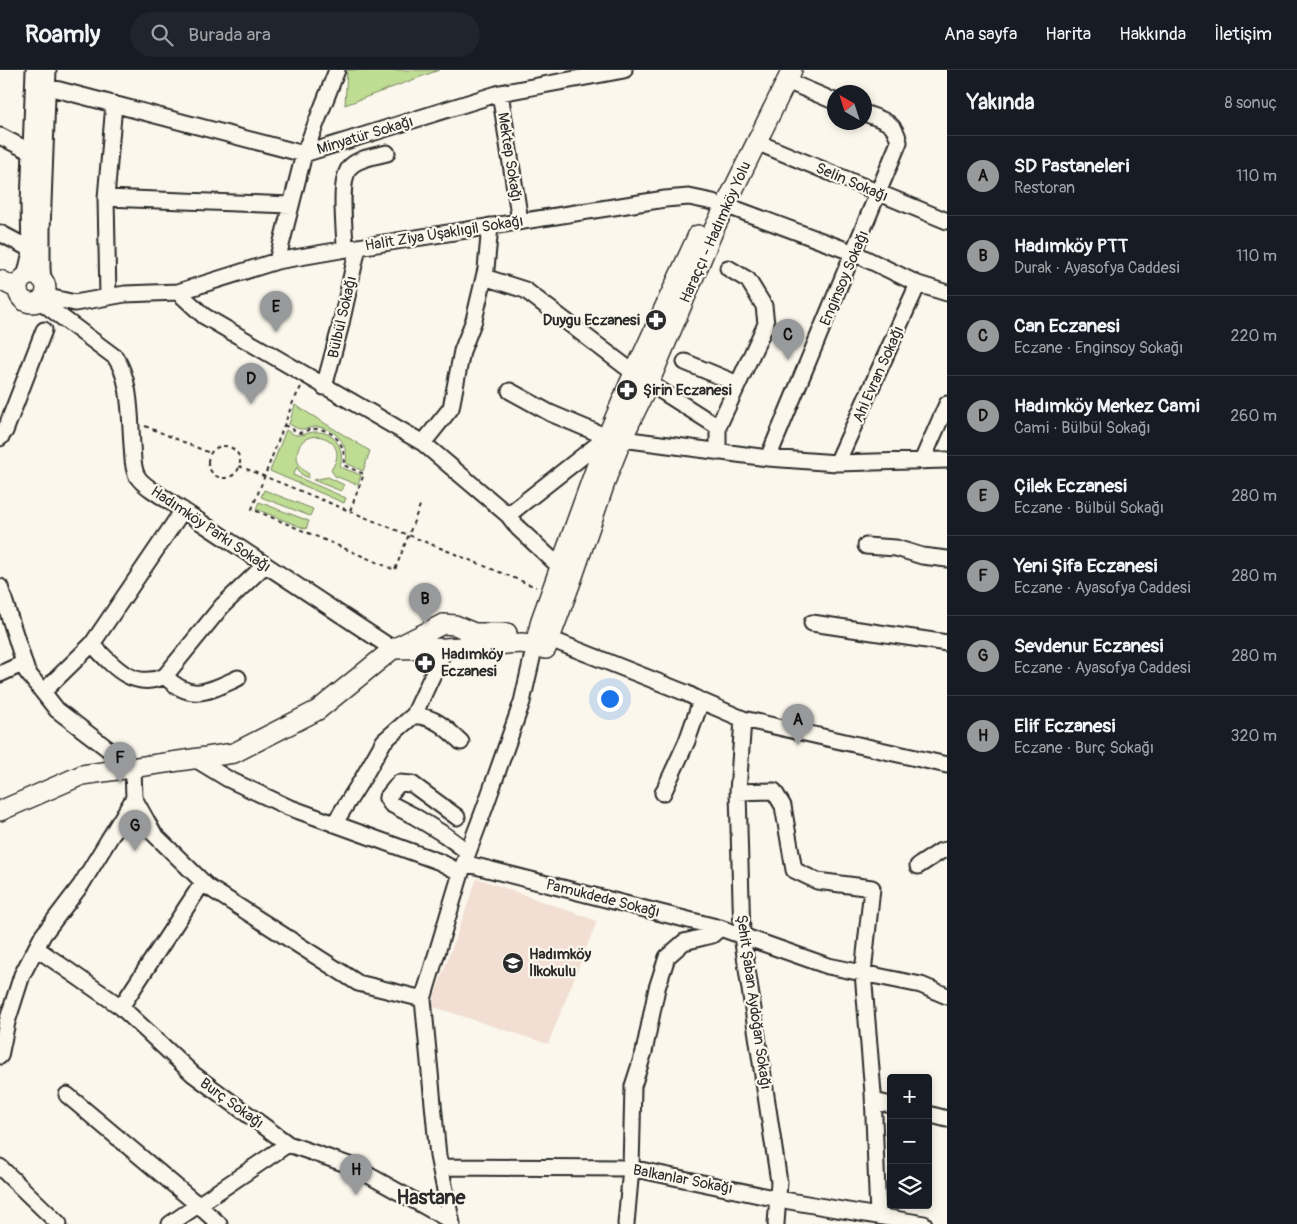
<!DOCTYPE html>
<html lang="tr">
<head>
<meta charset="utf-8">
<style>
	:root { --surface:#171b24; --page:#20242c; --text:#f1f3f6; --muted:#9ea1a6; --line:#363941; --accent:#98999b }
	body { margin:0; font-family:Pangolin,sans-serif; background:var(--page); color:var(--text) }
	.controls { position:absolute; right:15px; bottom:15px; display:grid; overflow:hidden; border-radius:5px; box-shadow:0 2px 8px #0003 }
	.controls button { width:45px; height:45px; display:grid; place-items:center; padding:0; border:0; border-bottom:1px solid var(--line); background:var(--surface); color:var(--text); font:25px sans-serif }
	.compass { position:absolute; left:827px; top:15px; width:45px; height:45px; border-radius:50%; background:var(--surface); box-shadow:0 2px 8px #0003; rotate:321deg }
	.you { position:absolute; left:609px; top:628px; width:18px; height:18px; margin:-12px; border:4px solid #fff; border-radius:50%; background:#1a73e8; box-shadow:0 0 0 8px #1a73e833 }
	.badge { display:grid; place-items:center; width:32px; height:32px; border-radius:50%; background:var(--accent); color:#111; font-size:16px; font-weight:700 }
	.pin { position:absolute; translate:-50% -41px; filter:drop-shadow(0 1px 2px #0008) }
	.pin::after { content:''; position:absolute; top:26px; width:18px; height:15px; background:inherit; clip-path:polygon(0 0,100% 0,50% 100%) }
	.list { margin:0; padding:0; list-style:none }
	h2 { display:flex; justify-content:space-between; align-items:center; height:65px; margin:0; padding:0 20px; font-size:21px }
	h2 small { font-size:16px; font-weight:400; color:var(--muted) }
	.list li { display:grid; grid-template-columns:32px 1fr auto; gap:15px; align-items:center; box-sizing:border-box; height:80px; padding:0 20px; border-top:1px solid var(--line) }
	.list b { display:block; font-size:19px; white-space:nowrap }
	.list p { margin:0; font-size:16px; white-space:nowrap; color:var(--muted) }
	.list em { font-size:16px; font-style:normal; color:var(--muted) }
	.icon { flex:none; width:28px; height:28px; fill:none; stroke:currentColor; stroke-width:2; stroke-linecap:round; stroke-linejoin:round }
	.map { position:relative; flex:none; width:947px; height:1154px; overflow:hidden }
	header { display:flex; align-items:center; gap:30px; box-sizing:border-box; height:70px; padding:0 25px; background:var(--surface); border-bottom:1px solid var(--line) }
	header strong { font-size:24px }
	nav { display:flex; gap:28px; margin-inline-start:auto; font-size:18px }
	.search { width:350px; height:45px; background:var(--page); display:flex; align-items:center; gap:12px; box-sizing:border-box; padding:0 18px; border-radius:28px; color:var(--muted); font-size:19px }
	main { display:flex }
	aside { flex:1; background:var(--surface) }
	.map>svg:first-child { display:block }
</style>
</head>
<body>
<header>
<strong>Roamly</strong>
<div class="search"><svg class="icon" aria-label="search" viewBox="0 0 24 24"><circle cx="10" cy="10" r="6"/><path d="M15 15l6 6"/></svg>Burada ara</div>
<nav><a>Ana sayfa</a><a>Harita</a><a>Hakkında</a><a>İletişim</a></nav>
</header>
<main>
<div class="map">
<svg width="947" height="1154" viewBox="0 0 947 1154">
	<rect width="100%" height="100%" fill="#fbf7ec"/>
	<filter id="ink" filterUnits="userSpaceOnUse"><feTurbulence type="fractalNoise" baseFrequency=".02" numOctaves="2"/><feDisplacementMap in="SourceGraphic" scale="10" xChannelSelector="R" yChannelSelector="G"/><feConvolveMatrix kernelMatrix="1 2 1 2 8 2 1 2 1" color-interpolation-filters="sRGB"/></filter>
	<g filter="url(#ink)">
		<path fill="#f2ded3" d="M 477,808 L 597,851 L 548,974 L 431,936 Z"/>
		<path fill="#bfdc93" stroke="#75845f" d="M 347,0 L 439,0 L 345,35 Z
			M 295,335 L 370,381 L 363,401 L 346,393 C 349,376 337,359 319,357 C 313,356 308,359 303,359 C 299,360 293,356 289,354 Z
			M 286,360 C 289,362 294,365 297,365 C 303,366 311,361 317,362 C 336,362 345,380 340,397 L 361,405 L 358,415 L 335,406 L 331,400 C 355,367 298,351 297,386 C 297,394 302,400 309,404 L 308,408 L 301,404 L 297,397 L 293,405 L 346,428 L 344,433 L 270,401 Z
			M 328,407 L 344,415 L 341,421 L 313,410 Z
			M 264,420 L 313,439 L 310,446 L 261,427 Z
			M 259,432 L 309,451 L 306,459 L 256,439 Z"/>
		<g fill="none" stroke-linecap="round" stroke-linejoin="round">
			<g stroke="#2b2b2b" stroke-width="19">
				<path id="minor" d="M 787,11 L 834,31
					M 48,17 L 304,84 L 500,23 L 624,0
					M 500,23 L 520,151
					M 0,66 L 31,82
					M 756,72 L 947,151
					M 106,128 L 291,135
					M 725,135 L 854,183 L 918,214 L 947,223
					M 0,163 L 30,179
					M 345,179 C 345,160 338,111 350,97 C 358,88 376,86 387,83
					M 277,191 L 304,84 L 337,0
					M 484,207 L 525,220 L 634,303
					M 25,208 L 30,186 L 29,133 L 34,0
					M 43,211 L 42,198 L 42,160 L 48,0
					M 178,222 L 277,191 L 358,177 L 665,129 L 689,127 L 713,132
					M 44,226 L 75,233 L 125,224 L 178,222 L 204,246 L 423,373 L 508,445 L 518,458 L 561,498
					M 108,227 L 106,128 L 114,34
					M 40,231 L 115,287 C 131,308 130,349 132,375 C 133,385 132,397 137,406 C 141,413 148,417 155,422 L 393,579
					M 685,292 L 738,314
					M 649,313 L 718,357
					M 324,317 L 340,258 L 358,177
					M 0,368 L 5,361 L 44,260
					M 622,369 L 768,388 L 837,393 L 947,390
					M 423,373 L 451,338 L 462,281 L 474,250 L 486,199 L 490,156
					M 718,382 L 718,357 L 766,254 L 764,236 L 748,210 L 728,198
					M 768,388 L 899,72 C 895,51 882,50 864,43
					M 922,391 L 947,334
					M 837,393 L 918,214
					M 508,445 L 607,367 L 550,343 L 510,321
					M 866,476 L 896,478 L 922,486 L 947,489
					M 0,517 L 27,602 L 57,640 L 133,698 L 134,728 L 81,815 L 43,865 L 22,905 L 7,952 L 0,986
					M 812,553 L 947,573
					M 550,569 L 686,623 L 701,631 L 743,649 L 947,695
					M 92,574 C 112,595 133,621 165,606 L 222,536 L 265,495
					M 0,604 L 24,593
					M 165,606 C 191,633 209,621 238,608
					M 43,622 L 92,574 L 183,440
					M 414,645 C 437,648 445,657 461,672
					M 743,649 L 738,722 L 742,866 L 779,1112 L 776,1154
					M 195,689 L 228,709 L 288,737 L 440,792 L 461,803
					M 738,722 L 774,721 L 783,736 L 794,800 L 817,811 L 872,818 L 863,903 L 873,1023 L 878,1146
					M 663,723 L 687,671 L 701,631
					M 134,728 L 154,764 L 208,817 L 358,913 L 423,929
					M 457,747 L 412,714 L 399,713 L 387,728 L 391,734 L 414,746 L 445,765 L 468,782
					M 334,754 L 363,708 L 384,671 L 414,645 L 445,578
					M 464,793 L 720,858 L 828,896 L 921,915 L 947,926
					M 918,796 L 941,781 L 947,780
					M 36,878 L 121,937 L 193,1004 L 288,1074 L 352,1096 L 451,1151
					M 121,937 L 203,812
					M 67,1025 L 198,1135 L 219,1154
					M 874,1031 L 891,1035
					M 928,1044 L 947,1049
					M 0,1097 L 59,1154
					M 440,1097 L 631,1098 L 778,1129 L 924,1154
					M 170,1154 L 288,1074
					M 452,1154 L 438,1086 L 423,929 L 464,793 L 485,737 L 522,632 L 535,575
					M 626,1154 L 631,1098 L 633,1016 L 644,982 L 657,918 L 667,887 L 684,872 L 712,865 L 720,858"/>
			</g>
			<g stroke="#2b2b2b" stroke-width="22">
				<path id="major" d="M18 219a14 14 0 1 1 28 0a14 14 0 1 1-28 0Z
					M 0,210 L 18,219
					M 535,575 L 541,550 L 607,367 L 630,312 L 698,165
					M 393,579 L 445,578 L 522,573 L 546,579 L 572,509 L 608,404 L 622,369 L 649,313 L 714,159 L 792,0
					M 0,741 L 82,705 L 234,683 L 318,640 L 393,579 L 443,554 L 455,555 L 474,563 L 507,563"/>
			</g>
			<path stroke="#2b2b2b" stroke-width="2" stroke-dasharray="4 4" stroke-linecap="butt" d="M 301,317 L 293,332 L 252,439 L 395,500 L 421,433
				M 284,355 L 300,363 C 305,361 310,359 316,359 C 334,359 348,377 343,395 L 364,404 L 350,441
				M 145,356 L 210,383
				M208 392a16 16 0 1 1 32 0a16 16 0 1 1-32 0Z
				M 239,396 L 536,517"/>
			<use href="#minor" stroke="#fbf7ec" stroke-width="15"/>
			<use href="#major" stroke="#fbf7ec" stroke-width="19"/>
		</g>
	</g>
	<defs>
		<g id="pharmacy-disc" transform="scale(1.125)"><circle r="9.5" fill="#2b2b2b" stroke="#fbf7ec"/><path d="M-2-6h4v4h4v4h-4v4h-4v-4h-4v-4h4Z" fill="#fff"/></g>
		<g id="school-disc" transform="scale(1.125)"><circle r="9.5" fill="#2b2b2b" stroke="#fbf7ec"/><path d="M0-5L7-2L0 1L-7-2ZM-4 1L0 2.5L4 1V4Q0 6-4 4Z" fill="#fff"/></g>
	</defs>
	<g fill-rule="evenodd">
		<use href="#pharmacy-disc" x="656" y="250"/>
		<use href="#pharmacy-disc" x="627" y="320"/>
		<use href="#pharmacy-disc" x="425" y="593"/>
		<use href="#school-disc" x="513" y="893"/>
	</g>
	<g text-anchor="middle" stroke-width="4.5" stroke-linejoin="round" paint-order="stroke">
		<g font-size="15" fill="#2b2b2b" stroke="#fbf7ec">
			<text transform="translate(365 65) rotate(-17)" y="5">Minyatür Sokağı</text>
			<text transform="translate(510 87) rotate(81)" y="5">Mektep Sokağı</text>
			<text transform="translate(852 112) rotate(23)" y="5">Selin Sokağı</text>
			<text transform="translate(715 162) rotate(-66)" y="5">Haraççı - Hadımköy Yolu</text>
			<text transform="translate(444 163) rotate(-9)" y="5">Halit Ziya Uşaklıgil Sokağı</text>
			<text transform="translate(844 208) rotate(-67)" y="5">Enginsoy Sokağı</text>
			<text transform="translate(342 247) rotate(-77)" y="5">Bülbül Sokağı</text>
			<text transform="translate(878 304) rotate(-66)" y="5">Ahi Evran Sokağı</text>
			<text transform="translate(211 459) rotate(34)" y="5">Hadımköy Parkı Sokağı</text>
			<text transform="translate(603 828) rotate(14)" y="5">Pamukdede Sokağı</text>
			<text transform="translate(754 932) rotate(82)" y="5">Şehit Şaban Aydoğan Sokağı</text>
			<text transform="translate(232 1033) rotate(36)" y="5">Burç Sokağı</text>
			<text transform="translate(683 1109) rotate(11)" y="5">Balkanlar Sokağı</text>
		</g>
		<g font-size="15" font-weight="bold" fill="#2b2b2b" stroke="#fbf7ec" text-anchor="start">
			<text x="640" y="255" text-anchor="end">Duygu Eczanesi</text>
			<text x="643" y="325">Şirin Eczanesi</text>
			<text x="441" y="589">Hadımköy<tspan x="441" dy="17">Eczanesi</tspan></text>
			<text x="529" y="889">Hadımköy<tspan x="529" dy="17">İlkokulu</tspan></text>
		</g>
		<g font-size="20" font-weight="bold" fill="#2b2b2b" stroke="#fbf7ec">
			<text x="431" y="1134">Hastane</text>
		</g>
	</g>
</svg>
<div class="controls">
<button>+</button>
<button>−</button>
<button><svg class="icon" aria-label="layers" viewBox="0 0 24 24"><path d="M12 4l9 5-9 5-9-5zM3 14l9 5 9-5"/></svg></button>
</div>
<svg class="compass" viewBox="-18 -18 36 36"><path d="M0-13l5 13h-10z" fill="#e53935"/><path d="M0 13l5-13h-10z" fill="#9ea1a6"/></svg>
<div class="you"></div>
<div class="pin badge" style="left:798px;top:675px">A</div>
<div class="pin badge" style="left:425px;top:554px">B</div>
<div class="pin badge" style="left:788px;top:290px">C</div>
<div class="pin badge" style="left:251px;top:334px">D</div>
<div class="pin badge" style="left:276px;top:262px">E</div>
<div class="pin badge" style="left:120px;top:713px">F</div>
<div class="pin badge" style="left:135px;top:781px">G</div>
<div class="pin badge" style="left:356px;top:1125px">H</div>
</div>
<aside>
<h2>Yakında<small>8 sonuç</small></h2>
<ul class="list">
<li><span class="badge">A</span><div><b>SD Pastaneleri</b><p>Restoran</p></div><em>110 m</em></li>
<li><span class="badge">B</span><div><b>Hadımköy PTT</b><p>Durak · Ayasofya Caddesi</p></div><em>110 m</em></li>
<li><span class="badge">C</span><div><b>Can Eczanesi</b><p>Eczane · Enginsoy Sokağı</p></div><em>220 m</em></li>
<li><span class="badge">D</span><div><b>Hadımköy Merkez Cami</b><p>Cami · Bülbül Sokağı</p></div><em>260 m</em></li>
<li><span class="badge">E</span><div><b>Çilek Eczanesi</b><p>Eczane · Bülbül Sokağı</p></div><em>280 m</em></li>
<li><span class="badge">F</span><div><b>Yeni Şifa Eczanesi</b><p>Eczane · Ayasofya Caddesi</p></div><em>280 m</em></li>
<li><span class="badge">G</span><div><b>Sevdenur Eczanesi</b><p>Eczane · Ayasofya Caddesi</p></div><em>280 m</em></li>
<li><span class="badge">H</span><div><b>Elif Eczanesi</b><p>Eczane · Burç Sokağı</p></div><em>320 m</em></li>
</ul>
</aside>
</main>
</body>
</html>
